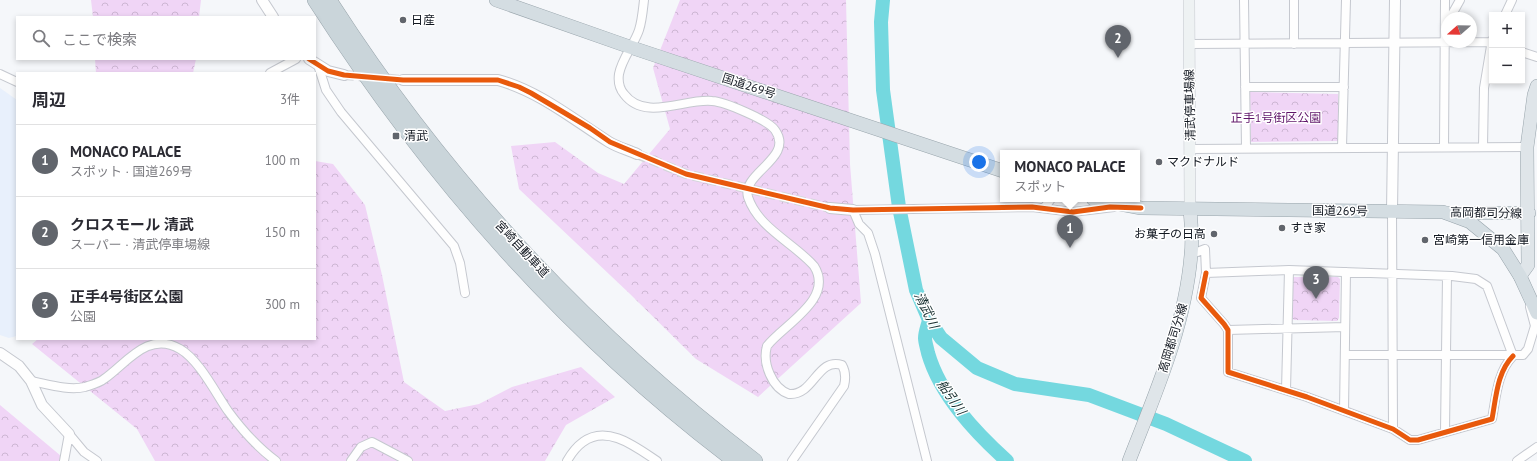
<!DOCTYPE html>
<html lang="ja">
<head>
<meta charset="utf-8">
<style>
	:root { --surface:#fff; --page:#f7f7f7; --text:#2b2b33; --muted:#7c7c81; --line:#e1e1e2; --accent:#61656c }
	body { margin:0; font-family:"PT Sans","Noto Sans JP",sans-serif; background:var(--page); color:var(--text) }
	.controls { position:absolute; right:12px; top:12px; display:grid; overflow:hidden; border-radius:0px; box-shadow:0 2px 6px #0003 }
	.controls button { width:36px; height:36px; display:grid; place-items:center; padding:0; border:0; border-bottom:1px solid var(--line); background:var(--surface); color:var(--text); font:20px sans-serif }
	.compass { position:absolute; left:1441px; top:12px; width:36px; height:36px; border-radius:50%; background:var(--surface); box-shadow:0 2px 6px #0003; rotate:250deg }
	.you { position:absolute; left:979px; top:162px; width:14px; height:14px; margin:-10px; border:3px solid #fff; border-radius:50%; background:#1a73e8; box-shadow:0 0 0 6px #1a73e833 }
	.badge { display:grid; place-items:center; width:26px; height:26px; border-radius:50%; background:var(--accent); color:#fff; font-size:13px; font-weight:700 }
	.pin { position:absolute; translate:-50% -33px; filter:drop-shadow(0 1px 2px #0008) }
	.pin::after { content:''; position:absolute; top:21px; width:14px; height:12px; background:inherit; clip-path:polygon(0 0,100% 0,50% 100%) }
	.popup { position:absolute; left:1000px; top:150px; width:140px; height:52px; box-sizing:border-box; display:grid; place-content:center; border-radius:0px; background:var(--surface); filter:drop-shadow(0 1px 3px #0005); font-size:13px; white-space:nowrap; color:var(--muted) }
	.popup b { font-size:15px; color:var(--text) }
	.popup::after { content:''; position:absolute; left:50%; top:100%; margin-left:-8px; border:8px solid transparent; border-top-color:var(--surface) }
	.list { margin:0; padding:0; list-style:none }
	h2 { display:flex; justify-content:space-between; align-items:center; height:52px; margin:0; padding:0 16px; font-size:17px }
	h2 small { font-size:13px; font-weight:400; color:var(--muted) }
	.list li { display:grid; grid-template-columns:26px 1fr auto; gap:12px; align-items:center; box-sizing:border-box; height:72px; padding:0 16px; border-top:1px solid var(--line) }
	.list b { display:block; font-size:15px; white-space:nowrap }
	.list p { margin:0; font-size:13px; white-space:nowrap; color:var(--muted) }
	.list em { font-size:13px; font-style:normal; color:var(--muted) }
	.icon { flex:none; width:22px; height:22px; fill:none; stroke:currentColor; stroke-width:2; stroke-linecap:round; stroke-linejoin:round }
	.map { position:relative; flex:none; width:1537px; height:461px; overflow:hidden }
	.search { position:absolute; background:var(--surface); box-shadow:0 2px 6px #0003; left:16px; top:16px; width:300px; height:44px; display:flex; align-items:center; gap:10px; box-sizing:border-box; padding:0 14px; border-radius:0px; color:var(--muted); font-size:15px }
	.panel { position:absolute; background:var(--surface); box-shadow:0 2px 6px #0003; left:16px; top:72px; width:300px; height:268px; border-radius:0px }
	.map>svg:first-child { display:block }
</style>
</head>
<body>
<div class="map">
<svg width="1537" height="461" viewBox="0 0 1537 461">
	<defs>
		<pattern id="forest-crowns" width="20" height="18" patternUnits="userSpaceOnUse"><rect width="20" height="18" fill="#f0d5f6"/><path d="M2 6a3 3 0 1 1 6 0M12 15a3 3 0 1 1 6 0" fill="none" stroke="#cdb6d3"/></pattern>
	</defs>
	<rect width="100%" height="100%" fill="#f5f7fa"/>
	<path fill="#e8f0fc" d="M 0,88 L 17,100 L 17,336 L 9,338 L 0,335 Z"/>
	<path fill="url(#forest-crowns)" d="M 91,0 L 201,0 L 199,17 L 93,17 Z
		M 680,0 L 846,0 L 850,164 L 861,303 L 758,397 L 696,359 L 629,293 L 519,189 L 511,146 L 555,142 L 598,173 L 624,184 L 670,129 L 653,68 Z
		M 95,59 L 196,59 L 193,73 L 96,73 Z
		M 1250,92 L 1338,94 L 1339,141 L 1251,142 Z
		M 315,161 L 333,164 L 365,205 L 382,275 L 404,382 L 445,411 L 479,404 L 512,387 L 581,367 L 615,397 L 566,425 L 545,461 L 155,461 L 137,429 L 32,344 L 38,339 L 315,339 Z
		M 1293,277 L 1338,277 L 1340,279 L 1339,318 L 1337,321 L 1294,320 L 1292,318 Z
		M 0,405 L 67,461 L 0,461 Z"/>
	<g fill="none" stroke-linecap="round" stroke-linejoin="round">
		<path stroke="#74d8df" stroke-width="14" d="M 883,0 L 881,22 L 883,90 L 899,207 L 916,290 L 929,320 L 941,338 L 977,368 L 1015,384 L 1089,395 L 1166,424 L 1245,461
			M 929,320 C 928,325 925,332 925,338 C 925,342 927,348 928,353 C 940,395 975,432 1007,461"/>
		<path stroke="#d3d5d9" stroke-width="10" stroke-dasharray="10 5" stroke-linecap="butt" d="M 344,75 L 403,80
			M 637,154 L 686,174 L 830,208"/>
		<g stroke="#c5c8cf" stroke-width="10">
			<path id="minor" d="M 644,0 C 643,9 642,21 639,30 C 634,45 622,58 619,74 C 618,81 619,88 624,94 C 645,122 685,98 712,101 C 725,102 768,120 775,130 C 795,158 741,173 748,197 C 758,228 794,243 814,266 C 835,299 783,325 767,346 C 762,363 772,388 789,394 C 814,396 817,357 842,365 C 846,372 846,378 844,386 L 792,461
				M 1244,0 L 1246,148
				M 1505,15 L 1512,0
				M 1450,18 L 1460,0
				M 1189,44 L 1492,42
				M 1294,44 L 1294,0
				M 1522,52 L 1537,57
				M 318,65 L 326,90 L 341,112 L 454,246 L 460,263 L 465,293
				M 270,73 L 296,59
				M 0,74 L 17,82
				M 1245,87 L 1344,87
				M 1342,147 L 1346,0
				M 1444,147 L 1445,0
				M 1483,147 L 1484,88 L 1492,40
				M 1190,149 L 1527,147
				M 1044,208 L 1051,199
				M 1392,211 L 1393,429
				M 1192,254 L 1205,249 L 1206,273 L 1289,270 L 1452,276 L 1476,279 L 1487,286 L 1513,356
				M 1206,273 L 1201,298 L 1224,324 L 1228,330 L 1228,372 L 1307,397 L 1393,429 L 1410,440 L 1418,440 L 1492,419 C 1496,398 1497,372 1513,356
				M 1228,330 L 1345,327
				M 1345,355 L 1523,355 L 1528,349 L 1535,326 L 1530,307
				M 31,381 C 47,384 68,391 85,387 C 91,385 99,383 104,379 C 126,364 148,330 180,349 C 199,360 215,392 228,411 C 242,430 257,447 276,461
				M 1286,390 L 1289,270
				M 1344,411 L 1346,272
				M 1445,432 L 1447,276
				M 69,434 L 84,452 L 97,461
				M 64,461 L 69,434
				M 351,461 L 361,447 L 372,442 L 408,461
				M 567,461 C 571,454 576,447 583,442 C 607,424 636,447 657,461
				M 927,461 L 875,254 L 868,233 L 859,224 L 853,210 L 1032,207 L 1073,212 L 1114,207
				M 1517,461 L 1537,447"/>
		</g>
		<g stroke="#c5c8cf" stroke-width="12">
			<path id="tertiary" d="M 262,0 L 273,17
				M 309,59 L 328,71 L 344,75
				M 403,80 L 498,80 C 539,91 574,120 609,142 C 617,147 628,150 637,154
				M 830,208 L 853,210
				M 1392,211 L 1395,0
				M 0,353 L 19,366 L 31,381 L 42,405 L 69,434"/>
		</g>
		<g stroke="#c5c8cf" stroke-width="12">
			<path id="secondary" d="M 1189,0 L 1190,209"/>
		</g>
		<g stroke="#98a4ab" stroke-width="14">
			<path id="primary" d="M 1447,213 L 1529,213
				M 1520,276 L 1528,265 L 1527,147 L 1534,95 L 1537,86
				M 1129,461 C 1155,394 1185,327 1191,255 C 1193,240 1191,224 1190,209"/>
		</g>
		<g stroke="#98a4ab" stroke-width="14">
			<path id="trunk" d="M 496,0 L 630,47 L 1003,171
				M 1093,199 L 1141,208 L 1443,212 L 1470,222 L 1503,249 L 1520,276 L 1537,313"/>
		</g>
		<g stroke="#98a4ab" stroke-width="16">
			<path id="motorway" d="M 315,0 C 428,176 568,335 735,461
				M 329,0 C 443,178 587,333 755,461"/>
		</g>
		<use href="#minor" stroke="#fefefe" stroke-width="8"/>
		<use href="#tertiary" stroke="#fefefe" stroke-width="10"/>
		<use href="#secondary" stroke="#eef2f3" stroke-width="11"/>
		<use href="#primary" stroke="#dfe5e9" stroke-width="13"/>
		<use href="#trunk" stroke="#d4dde2" stroke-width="13"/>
		<use href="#motorway" stroke="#cad5da" stroke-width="15"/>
		<g stroke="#fff" stroke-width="8">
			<path id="cycleway" d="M 309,59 L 328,71 L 344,75 L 403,80 L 498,80 L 519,87 L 531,93 L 590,128 L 610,142 L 686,174 L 830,208 L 853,210 L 1032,207 L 1073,212 L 1110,207 L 1141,208
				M 1206,273 L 1201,298 L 1224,324 L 1228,330 L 1228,372 L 1307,397 L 1393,429 L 1410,440 L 1418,440 L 1492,419 C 1496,398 1497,372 1513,356"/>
		</g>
		<use href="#cycleway" stroke="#e8590c" stroke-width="5"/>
	</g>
	<g fill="#61656c" stroke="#fff" stroke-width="1.5">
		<circle cx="403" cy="20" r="4"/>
		<rect x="392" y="132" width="8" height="8" rx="2"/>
		<circle cx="1159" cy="162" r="4"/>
		<circle cx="1282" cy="228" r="4"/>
		<circle cx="1214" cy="234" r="4"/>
		<circle cx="1425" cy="240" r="4"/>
	</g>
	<g text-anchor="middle" stroke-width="3" stroke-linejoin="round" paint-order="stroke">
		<g font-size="12" fill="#111720" stroke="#fff" text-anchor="start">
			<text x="411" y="24">日産</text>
			<text x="404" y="140">清武</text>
			<text x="1167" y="166">マクドナルド</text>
			<text x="1290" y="232">すき家</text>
			<text x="1206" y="238" text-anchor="end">お菓子の日高</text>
			<text x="1433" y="244">宮崎第一信用金庫</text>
		</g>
		<g font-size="12" fill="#111720" stroke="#fff">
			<text transform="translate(749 86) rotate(18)" y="4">国道269号</text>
			<text transform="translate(1190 105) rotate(-91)" y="4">清武停車場線</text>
			<text transform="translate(1340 211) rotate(1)" y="4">国道269号</text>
			<text transform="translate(1486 213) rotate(1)" y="4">高岡都司分線</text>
			<text transform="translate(522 249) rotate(47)" y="4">宮崎自動車道</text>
			<text transform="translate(1173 338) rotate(-73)" y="4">高岡都司分線</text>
		</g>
		<g font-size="12" fill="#5f1569" stroke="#fff">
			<text x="1276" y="122">正手1号街区公園</text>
		</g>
		<g font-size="13" font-style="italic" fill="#183031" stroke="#fff">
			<text transform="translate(927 310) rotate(64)" y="5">清武川</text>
			<text transform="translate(952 397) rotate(55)" y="5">船引川</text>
		</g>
	</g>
</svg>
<div class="controls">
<button>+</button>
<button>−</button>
</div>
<svg class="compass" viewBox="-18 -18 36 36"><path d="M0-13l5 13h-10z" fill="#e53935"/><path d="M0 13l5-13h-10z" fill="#7c7c81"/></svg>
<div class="you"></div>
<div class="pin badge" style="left:1070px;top:248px">1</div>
<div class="popup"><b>MONACO PALACE</b>スポット</div>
<div class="pin badge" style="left:1118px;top:58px">2</div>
<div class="pin badge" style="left:1316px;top:299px">3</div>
<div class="search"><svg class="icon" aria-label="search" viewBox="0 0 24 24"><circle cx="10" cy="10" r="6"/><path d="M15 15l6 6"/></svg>ここで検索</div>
<section class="panel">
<h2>周辺<small>3件</small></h2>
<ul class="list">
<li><span class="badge">1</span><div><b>MONACO PALACE</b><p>スポット · 国道269号</p></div><em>100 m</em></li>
<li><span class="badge">2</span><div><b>クロスモール 清武</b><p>スーパー · 清武停車場線</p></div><em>150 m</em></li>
<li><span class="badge">3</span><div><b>正手4号街区公園</b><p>公園</p></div><em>300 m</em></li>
</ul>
</section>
</div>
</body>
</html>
